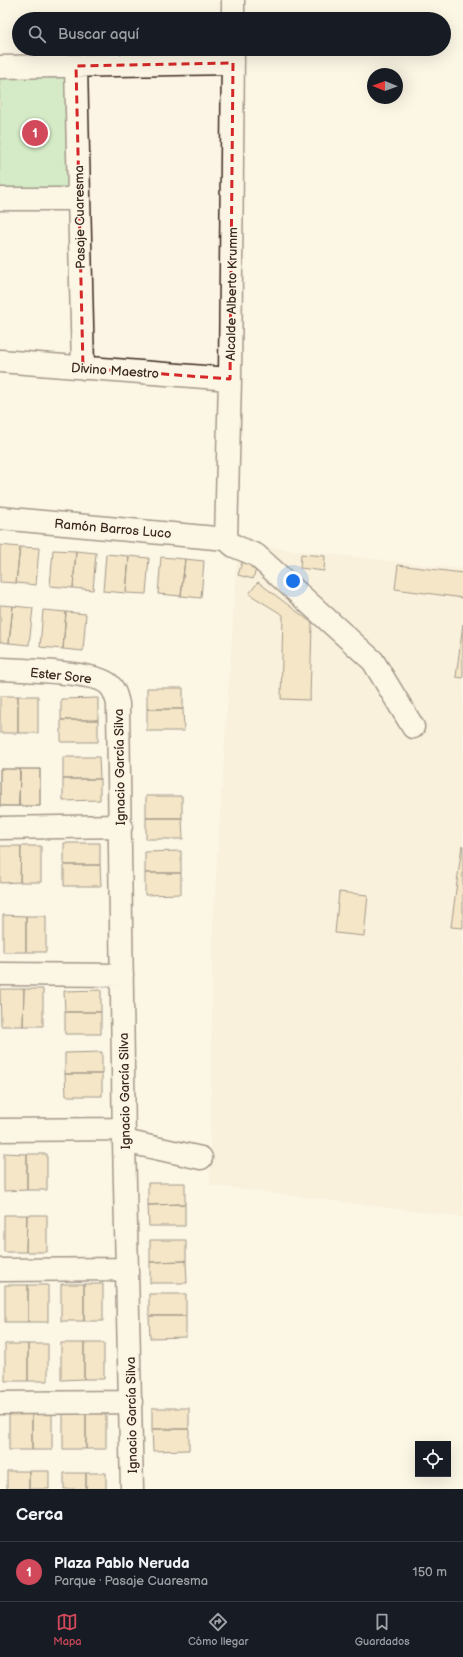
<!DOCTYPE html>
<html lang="es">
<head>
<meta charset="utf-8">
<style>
	:root { --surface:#171b24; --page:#20242c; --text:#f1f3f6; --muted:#9ea1a6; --line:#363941; --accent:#d1495b }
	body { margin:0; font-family:"Balsamiq Sans",sans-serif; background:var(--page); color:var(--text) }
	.controls { position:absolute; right:12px; bottom:12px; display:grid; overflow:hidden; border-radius:0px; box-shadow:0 4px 16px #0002 }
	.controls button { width:36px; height:36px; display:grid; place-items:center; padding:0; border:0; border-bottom:1px solid var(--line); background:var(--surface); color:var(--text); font:20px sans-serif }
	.compass { position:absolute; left:367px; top:68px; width:36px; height:36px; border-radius:50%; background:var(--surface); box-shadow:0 4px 16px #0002; rotate:271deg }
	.you { position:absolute; left:293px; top:581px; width:14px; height:14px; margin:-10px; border:3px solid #fff; border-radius:50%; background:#1a73e8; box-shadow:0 0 0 6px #1a73e833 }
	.badge { display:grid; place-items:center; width:26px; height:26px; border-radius:50%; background:var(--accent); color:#fff; font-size:13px; font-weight:700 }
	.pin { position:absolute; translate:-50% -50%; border:2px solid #fff; box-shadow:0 1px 4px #0006 }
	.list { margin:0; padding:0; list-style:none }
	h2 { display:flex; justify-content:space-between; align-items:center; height:52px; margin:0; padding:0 16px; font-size:17px }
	h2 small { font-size:13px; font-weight:400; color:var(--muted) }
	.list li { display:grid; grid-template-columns:26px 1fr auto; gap:12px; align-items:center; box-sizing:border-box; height:60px; padding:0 16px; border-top:1px solid var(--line) }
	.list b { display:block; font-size:15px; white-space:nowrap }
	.list p { margin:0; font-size:13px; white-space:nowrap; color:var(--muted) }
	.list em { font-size:13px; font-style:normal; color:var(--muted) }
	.icon { flex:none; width:22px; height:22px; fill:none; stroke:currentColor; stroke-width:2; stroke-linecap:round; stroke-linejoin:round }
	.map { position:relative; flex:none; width:463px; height:1489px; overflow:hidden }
	.search { position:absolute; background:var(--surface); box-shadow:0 4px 16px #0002; left:12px; right:12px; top:12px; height:44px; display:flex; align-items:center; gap:10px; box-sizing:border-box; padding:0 14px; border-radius:22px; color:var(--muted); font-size:15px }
	.sheet { height:112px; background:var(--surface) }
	nav { display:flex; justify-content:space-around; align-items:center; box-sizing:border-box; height:56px; border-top:1px solid var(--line); background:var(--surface); font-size:11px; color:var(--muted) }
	nav a { display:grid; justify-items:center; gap:2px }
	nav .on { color:var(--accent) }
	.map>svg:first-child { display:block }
</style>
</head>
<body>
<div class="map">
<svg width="463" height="1489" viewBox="0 0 463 1489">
	<rect width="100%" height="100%" fill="#fcf5e5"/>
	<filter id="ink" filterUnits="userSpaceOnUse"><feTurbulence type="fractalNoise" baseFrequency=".025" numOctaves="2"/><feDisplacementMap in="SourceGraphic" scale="8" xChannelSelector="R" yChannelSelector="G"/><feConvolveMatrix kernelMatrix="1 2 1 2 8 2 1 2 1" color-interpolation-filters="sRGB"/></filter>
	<g filter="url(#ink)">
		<path fill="#f7ead0" d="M 238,544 L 463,569 L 463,1217 L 210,1185 L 213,926 Z"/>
		<path fill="#a7dea2" stroke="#718460" d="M 63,72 L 69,79 L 72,187 L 61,194 L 0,194 L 0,73 Z"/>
		<path fill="#ead2a0" stroke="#3b2a1e" d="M 0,545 L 20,547 L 16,583 L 0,582 Z
			M 20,547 L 39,548 L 36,585 L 16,583 Z
			M 53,550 L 76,551 L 73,588 L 50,586 Z
			M 76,551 L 96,553 L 93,590 L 73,588 Z
			M 106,554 L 129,556 L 126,593 L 103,591 Z
			M 301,554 L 325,556 L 324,571 L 300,568 Z
			M 129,556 L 149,558 L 146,594 L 126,593 Z
			M 161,557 L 185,559 L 181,596 L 158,594 Z
			M 185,559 L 204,561 L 201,598 L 181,596 Z
			M 242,562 L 257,566 L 253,579 L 238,575 Z
			M 398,565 L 463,573 L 463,598 L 395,589 Z
			M 258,582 L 312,623 L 310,700 L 281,699 L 283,615 L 249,594 Z
			M 0,605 L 13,606 L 9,643 L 0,642 Z
			M 13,606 L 33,608 L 29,645 L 9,643 Z
			M 43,610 L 66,612 L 63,649 L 40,647 Z
			M 66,612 L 86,614 L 83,651 L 63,649 Z
			M 463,624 L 463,678 L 456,677 Z
			M 147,688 L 183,688 L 183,709 L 147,709 Z
			M 0,696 L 18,696 L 18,733 L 0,733 Z
			M 18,696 L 38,696 L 38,733 L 18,733 Z
			M 98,698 L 98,720 L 61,720 L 61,699 Z
			M 147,709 L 183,709 L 184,731 L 147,731 Z
			M 61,720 L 98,720 L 98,742 L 61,742 Z
			M 63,757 L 99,757 L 100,779 L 63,779 Z
			M 0,769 L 20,769 L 19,806 L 0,806 Z
			M 0,769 L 20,769 L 19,806 L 0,806 Z
			M 20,769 L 40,769 L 40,806 L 19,806 Z
			M 20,769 L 40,769 L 40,806 L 19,806 Z
			M 63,779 L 100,779 L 100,800 L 63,801 Z
			M 146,796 L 182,796 L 182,818 L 146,818 Z
			M 146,818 L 182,818 L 183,839 L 146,839 Z
			M 64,843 L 100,843 L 100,865 L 64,865 Z
			M 462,845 L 463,846 L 463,928 L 451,927 Z
			M 0,846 L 21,846 L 20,882 L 0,883 Z
			M 21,846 L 41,846 L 41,882 L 20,882 Z
			M 181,851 L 181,873 L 145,873 L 145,852 Z
			M 64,865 L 100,865 L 101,886 L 64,886 Z
			M 145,873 L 181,873 L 181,894 L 145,895 Z
			M 339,892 L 368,895 L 364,936 L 335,933 Z
			M 3,915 L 26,916 L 26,952 L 3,952 Z
			M 26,916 L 46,916 L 46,952 L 26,952 Z
			M 0,989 L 24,989 L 23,1026 L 1,1026 Z
			M 24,989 L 43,989 L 43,1026 L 23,1026 Z
			M 101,990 L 101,1012 L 65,1012 L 64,991 Z
			M 65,1012 L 101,1012 L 101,1034 L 65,1034 Z
			M 102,1052 L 102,1074 L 65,1074 L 65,1053 Z
			M 65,1074 L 102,1074 L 102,1096 L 66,1096 Z
			M 4,1153 L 27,1154 L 27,1190 L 4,1191 Z
			M 27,1154 L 47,1154 L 47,1190 L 27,1190 Z
			M 148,1183 L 185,1183 L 185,1204 L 148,1205 Z
			M 185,1204 L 185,1226 L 149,1226 L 148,1205 Z
			M 4,1215 L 27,1215 L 26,1252 L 4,1252 Z
			M 27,1215 L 47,1215 L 47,1252 L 26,1252 Z
			M 150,1240 L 186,1240 L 186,1261 L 150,1262 Z
			M 186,1261 L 187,1283 L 150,1283 L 150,1262 Z
			M 61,1284 L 84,1284 L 84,1321 L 61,1321 Z
			M 84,1284 L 103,1284 L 103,1321 L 84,1321 Z
			M 5,1285 L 28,1285 L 28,1322 L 5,1322 Z
			M 28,1285 L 48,1285 L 48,1322 L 28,1322 Z
			M 149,1294 L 186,1294 L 186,1316 L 149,1316 Z
			M 149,1316 L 186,1316 L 186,1337 L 150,1338 Z
			M 61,1343 L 84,1343 L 84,1379 L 61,1380 Z
			M 84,1343 L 104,1343 L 104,1379 L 84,1379 Z
			M 5,1344 L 28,1344 L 28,1381 L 5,1381 Z
			M 28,1344 L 48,1344 L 48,1381 L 28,1381 Z
			M 152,1408 L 189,1408 L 189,1429 L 152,1429 Z
			M 63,1412 L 86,1412 L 86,1449 L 63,1449 Z
			M 86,1412 L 106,1412 L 106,1449 L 86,1449 Z
			M 9,1413 L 32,1413 L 32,1450 L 9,1450 Z
			M 32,1413 L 52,1413 L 52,1450 L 32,1450 Z
			M 152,1429 L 189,1429 L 189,1450 L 153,1451 Z
			M 7,1471 L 29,1471 L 29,1489 L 7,1489 Z
			M 29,1471 L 49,1471 L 49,1489 L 29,1489 Z
			M 64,1473 L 86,1473 L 86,1489 L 64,1489 Z
			M 86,1473 L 106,1473 L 106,1489 L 86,1489 Z"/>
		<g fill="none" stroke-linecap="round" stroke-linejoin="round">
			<g stroke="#3b2a1e" stroke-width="25">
				<path id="minor" d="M 233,19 L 233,0
					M 76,66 L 83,368
					M 0,67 L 233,63
					M 0,199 L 79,199
					M 0,361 L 230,379
					M 0,518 L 226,539
					M 226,539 L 230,379 L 233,49
					M 226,539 L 234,546 L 256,555 L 373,661 L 413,727
					M 0,669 C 21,670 93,672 107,683 C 114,688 116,695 118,704 L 124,1141 L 132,1489
					M 0,828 L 121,826
					M 0,974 L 122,975
					M 0,1130 L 124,1129
					M 124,1141 L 201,1158
					M 0,1270 L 127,1269
					M 0,1403 L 131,1402"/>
			</g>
			<use href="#minor" stroke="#fcf5e5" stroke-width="22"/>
		</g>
	</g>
	<path d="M0 0H463V1489H0ZM 233,63 L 230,379 L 83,368 L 76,66 Z" fill="#fcf5e5" fill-opacity=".55" fill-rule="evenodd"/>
	<path fill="none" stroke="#d62828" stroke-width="3" stroke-dasharray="8 5" stroke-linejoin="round" d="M 233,63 L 230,379 L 83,368 L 76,66 Z"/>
	<g text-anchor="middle" stroke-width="3" stroke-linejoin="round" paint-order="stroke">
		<g font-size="13" fill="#3b2a1e" stroke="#fcf5e5">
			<text transform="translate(79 217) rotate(-91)" y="5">Pasaje Cuaresma</text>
			<text transform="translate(231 294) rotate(-89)" y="5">Alcalde Alberto Krumm</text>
			<text transform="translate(115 370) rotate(4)" y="5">Divino Maestro</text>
			<text transform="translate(113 528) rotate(5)" y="5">Ramón Barros Luco</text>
			<text transform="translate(61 675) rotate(6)" y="5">Ester Sore</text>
			<text transform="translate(119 767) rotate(-91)" y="5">Ignacio García Silva</text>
			<text transform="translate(124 1091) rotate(-91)" y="5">Ignacio García Silva</text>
			<text transform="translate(131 1415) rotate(-91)" y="5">Ignacio García Silva</text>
		</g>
	</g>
</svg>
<div class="controls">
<button><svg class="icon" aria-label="locate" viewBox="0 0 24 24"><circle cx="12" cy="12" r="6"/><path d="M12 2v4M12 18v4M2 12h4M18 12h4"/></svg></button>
</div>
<svg class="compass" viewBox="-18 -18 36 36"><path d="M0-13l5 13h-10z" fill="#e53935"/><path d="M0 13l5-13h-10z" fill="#9ea1a6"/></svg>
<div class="you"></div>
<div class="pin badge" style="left:35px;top:133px">1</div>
<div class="search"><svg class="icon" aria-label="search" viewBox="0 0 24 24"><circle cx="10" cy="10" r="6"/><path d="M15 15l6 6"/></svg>Buscar aquí</div>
</div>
<section class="sheet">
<h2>Cerca<small></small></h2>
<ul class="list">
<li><span class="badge">1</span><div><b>Plaza Pablo Neruda</b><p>Parque · Pasaje Cuaresma</p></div><em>150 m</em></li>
</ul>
</section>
<nav>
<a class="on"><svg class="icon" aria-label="map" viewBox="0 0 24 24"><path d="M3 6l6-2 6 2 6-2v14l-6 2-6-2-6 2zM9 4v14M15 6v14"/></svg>Mapa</a>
<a><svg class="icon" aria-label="directions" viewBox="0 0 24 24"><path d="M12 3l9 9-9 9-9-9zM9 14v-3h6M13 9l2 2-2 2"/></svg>Cómo llegar</a>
<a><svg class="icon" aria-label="saved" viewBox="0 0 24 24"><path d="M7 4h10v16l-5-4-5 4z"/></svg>Guardados</a>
</nav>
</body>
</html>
